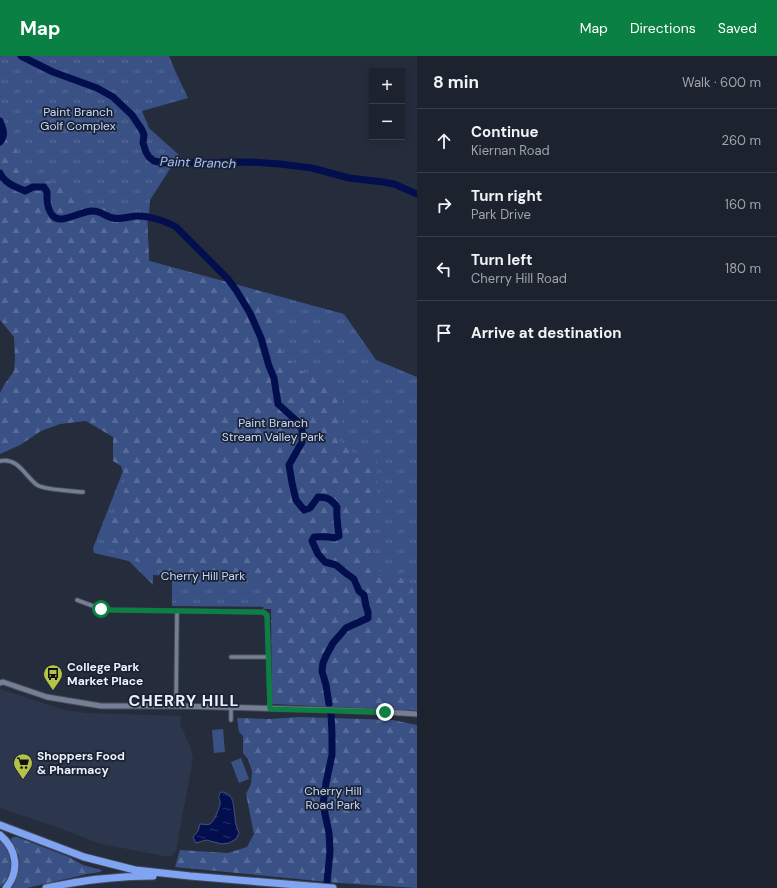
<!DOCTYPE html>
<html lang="en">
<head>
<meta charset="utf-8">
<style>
	:root { --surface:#1c222e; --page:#292f3a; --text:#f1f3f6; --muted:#a0a4aa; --line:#3a3f4a; --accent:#0b8043 }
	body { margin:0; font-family:"DM Sans",sans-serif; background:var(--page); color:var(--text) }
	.controls { position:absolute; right:12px; top:12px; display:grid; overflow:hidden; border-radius:0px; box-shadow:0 2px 10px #0003 }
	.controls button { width:36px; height:36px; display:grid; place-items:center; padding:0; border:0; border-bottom:1px solid var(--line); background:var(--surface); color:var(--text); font:20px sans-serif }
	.stop { position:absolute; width:12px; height:12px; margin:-9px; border:3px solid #0b8043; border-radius:50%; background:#fff }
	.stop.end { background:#0b8043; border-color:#fff; box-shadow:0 1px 4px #0008 }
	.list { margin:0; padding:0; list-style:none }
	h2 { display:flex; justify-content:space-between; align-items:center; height:52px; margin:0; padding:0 16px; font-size:17px }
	h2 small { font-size:13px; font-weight:400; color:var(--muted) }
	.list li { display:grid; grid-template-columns:26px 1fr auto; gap:12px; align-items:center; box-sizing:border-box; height:64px; padding:0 16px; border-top:1px solid var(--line) }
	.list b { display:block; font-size:15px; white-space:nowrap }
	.list p { margin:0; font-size:13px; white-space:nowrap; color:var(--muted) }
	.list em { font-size:13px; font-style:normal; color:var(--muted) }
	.icon { flex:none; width:22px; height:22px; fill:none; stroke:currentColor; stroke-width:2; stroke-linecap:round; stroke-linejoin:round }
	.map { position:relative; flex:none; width:417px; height:832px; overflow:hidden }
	header { display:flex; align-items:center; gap:24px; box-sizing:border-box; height:56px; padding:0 20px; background:var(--accent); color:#fff }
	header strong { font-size:19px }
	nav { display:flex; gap:22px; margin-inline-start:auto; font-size:14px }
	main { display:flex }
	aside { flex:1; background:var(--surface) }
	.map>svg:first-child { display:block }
</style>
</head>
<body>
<header>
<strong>Map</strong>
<nav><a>Map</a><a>Directions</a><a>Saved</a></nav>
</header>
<main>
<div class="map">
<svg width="417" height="832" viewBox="0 0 417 832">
	<defs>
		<pattern id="grass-tufts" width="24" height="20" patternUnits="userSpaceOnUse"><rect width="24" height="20" fill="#3a5186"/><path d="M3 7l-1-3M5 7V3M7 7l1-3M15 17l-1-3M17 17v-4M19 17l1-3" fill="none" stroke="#576a98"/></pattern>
		<pattern id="forest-firs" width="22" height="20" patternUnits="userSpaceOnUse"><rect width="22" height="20" fill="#3a5186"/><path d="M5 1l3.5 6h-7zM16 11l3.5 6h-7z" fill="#576a98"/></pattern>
		<pattern id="water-ripples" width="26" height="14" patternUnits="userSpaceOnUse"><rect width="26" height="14" fill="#020e4e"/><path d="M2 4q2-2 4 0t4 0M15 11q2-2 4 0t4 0" fill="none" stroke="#273268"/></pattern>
	</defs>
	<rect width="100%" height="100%" fill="#252d3d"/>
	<path fill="#2c364c" d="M 0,633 L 65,654 L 87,657 L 181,660 L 180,668 L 190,690 L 193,702 L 176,795 L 173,799 L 169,801 L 101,788 L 59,772 L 0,752 Z"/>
	<path fill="url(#grass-tufts)" d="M 0,0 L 169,0 L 177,19 L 188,42 L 142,55 L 149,72 L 179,99 L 150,144 L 149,158 L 147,158 L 149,205 L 344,258 L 376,304 L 417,321 L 417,655 L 272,648 L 271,551 L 172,550 L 172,520 L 153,519 L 153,529 L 129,505 L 94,497 L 93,492 L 95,487 L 155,333 L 0,166 Z"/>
	<path fill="url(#forest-firs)" d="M 0,59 L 22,106 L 43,123 L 116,157 L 147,159 L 149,205 L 274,239 L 276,286 L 287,303 L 301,315 L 312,318 L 331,326 L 342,345 L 342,365 L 339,384 L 352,396 L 377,404 L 377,439 L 372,503 L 381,518 L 408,523 L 417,543 L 417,647 L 416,653 L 277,645 L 275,578 L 273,553 L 263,553 L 267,536 L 263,524 C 250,516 250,520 237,524 C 231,526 225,526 218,526 C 211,526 204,522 197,521 C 189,518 181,517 173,518 L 127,502 L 106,491 L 108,466 L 123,443 L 125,422 L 121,410 L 113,405 L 113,381 L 86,365 L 60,368 L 41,375 L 20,389 L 0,398 L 0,337 L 4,329 L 14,315 L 15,304 L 14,281 L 0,264 Z
		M 299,661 L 393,664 L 417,669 L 417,832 L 340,827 L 175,811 L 180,794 L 228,797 L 247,791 L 254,778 L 246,738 L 251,728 L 252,715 L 248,703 L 243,697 L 243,680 L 239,676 L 237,662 L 270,663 Z
		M 13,781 L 17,781 L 69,801 L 83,809 L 102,814 L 100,816 L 87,818 L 27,832 L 11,832 C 17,821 22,810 18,798 C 16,792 11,789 11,783 Z
		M 0,784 C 2,786 5,788 7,791 C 16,803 11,822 0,831 Z"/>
	<path fill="#3a5186" d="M 223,673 L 225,696 L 214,697 L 212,674 Z
		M 241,702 L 249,723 L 239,727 L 231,706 Z"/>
	<path fill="url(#water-ripples)" stroke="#485282" d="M 221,736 C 235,737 233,750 235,761 C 235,767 237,772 239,777 L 236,783 L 229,787 L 222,788 L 206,784 L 196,787 L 193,781 L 198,775 L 200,768 C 203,768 207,769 210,768 C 214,766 219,753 220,748 C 221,742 216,743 221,736 Z"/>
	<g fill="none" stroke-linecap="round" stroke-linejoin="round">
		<path stroke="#485282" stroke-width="1" d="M 0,150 L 1,138 L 7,126
			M 0,257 C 4,260 6,266 11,269 C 15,272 22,272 24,276 C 30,286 22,289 20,297 C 19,304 21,310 20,316 C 12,325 5,324 9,338
			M 0,353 L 11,348 L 10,341"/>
		<path stroke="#020e4e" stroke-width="7" d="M 21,0 L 53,16 L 97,32 L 113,41 L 132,59 L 142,74 L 144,79 L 143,87 L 146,96 L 149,101 L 154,105 L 164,107 L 251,106 L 280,108 L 312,112 L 349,122 L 383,126 L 394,128 L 417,138
			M 0,65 C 3,73 6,79 0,86
			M 0,117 C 4,127 16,131 25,135 L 33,131 L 44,131 C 45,133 46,134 47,136 C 47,139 47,140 47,142 C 47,148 49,156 53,160 C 62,169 82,154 93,155 C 101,155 106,161 113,162 C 121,164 130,160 138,160 C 149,160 166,165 176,171 L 228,223 L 236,234 L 250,257 L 261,282 L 269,310 L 274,322 L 278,348 L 299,367 L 302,373 L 302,386 L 289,409 L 292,427 L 296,444 L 304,454 L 310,452 L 318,441 C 328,441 332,444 337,451 C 336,461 338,470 339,480 L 334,482 C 327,480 321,481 314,481 L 312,485 L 318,498 L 325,506 L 336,509 L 347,518 L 354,523 L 359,535 L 364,539 L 366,550 L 368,556 L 368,562 L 346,572 L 333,587 L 326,600 L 323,607 L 322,615 L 326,629 L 329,648
			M 327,827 L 330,795 L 329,777 L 323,748 L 326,727 L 332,699 L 332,678 L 331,658"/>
		<g stroke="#434a58" stroke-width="5.5">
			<path id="minor" d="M 0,405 C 18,401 25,420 37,429 C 45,434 73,435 83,436
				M 77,544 L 101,553 L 112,554 L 263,556 L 267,559 L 270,653
				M 231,601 L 269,601
				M 176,650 L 177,555
				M 231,652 L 231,664"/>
		</g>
		<g stroke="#434a58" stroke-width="7">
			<path id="secondary" d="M 0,627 L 3,626 L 47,641 L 101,650 L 176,650 L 330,654 L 385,656 L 417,658"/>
		</g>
		<g stroke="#434a58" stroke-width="9">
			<path id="motorway" d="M 0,769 L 84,801 L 135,814 L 190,820 L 333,832
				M 0,779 C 17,793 20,815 6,832
				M 46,832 C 82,824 117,820 153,820"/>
		</g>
		<use href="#minor" stroke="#757f93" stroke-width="3.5"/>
		<use href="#secondary" stroke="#757f93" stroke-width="5"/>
		<use href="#motorway" stroke="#80a3f2" stroke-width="7"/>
	</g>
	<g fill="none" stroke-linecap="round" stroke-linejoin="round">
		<path stroke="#0b8043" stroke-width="5" d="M 101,553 L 112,554 L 263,556 L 267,559 L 270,653 L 385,656"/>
	</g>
	<defs>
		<g id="bus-pin" transform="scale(1)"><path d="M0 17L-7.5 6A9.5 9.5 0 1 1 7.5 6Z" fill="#b4c24a" stroke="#1b2333"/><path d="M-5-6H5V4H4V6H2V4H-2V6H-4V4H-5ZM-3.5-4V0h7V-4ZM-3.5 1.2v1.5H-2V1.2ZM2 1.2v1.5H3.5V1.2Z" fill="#111"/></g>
		<g id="supermarket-pin" transform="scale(1)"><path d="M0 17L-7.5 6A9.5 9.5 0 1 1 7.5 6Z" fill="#b4c24a" stroke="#1b2333"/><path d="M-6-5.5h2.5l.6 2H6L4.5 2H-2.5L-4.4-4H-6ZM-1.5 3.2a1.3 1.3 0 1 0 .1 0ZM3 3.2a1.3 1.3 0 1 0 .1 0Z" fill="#111"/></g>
	</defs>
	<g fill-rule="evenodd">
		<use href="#bus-pin" x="53" y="618"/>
		<use href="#supermarket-pin" x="23" y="707"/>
	</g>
	<g text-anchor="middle" stroke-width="3.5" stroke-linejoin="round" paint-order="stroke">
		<g font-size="12" fill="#c5d7ff" stroke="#1b2333">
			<text x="78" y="60">Paint Branch<tspan x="78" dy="14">Golf Complex</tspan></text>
			<text x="273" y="371">Paint Branch<tspan x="273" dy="14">Stream Valley Park</tspan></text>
			<text x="203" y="524">Cherry Hill Park</text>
			<text x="333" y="739">Cherry Hill<tspan x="333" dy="14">Road Park</tspan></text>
		</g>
		<g font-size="12" font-weight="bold" fill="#ecf2fd" stroke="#1b2333" text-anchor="start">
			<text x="67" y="615">College Park<tspan x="67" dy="14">Market Place</tspan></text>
			<text x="37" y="704">Shoppers Food<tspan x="37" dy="14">&amp; Pharmacy</tspan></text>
		</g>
		<g font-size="13" font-style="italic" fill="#a6c1fb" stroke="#1b2333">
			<text transform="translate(198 106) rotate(2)" y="5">Paint Branch</text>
		</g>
		<g font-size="16" font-weight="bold" letter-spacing="1" fill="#ecf2fd" stroke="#1b2333">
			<text x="184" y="650">CHERRY HILL</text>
		</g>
	</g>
</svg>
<div class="controls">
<button>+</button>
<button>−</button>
</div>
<div class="stop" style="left:101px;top:553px"></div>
<div class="stop end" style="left:385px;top:656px"></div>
</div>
<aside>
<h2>8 min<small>Walk · 600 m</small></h2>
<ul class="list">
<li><svg class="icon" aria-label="ahead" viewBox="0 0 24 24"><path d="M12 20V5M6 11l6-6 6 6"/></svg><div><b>Continue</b><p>Kiernan Road</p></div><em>260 m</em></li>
<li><svg class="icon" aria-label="right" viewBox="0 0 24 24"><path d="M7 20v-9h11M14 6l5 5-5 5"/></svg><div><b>Turn right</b><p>Park Drive</p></div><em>160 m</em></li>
<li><svg class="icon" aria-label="left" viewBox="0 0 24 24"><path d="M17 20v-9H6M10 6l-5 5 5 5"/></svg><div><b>Turn left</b><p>Cherry Hill Road</p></div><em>180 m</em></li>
<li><svg class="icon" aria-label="arrive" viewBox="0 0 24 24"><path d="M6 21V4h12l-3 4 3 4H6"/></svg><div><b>Arrive at destination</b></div></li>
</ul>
</aside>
</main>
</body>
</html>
